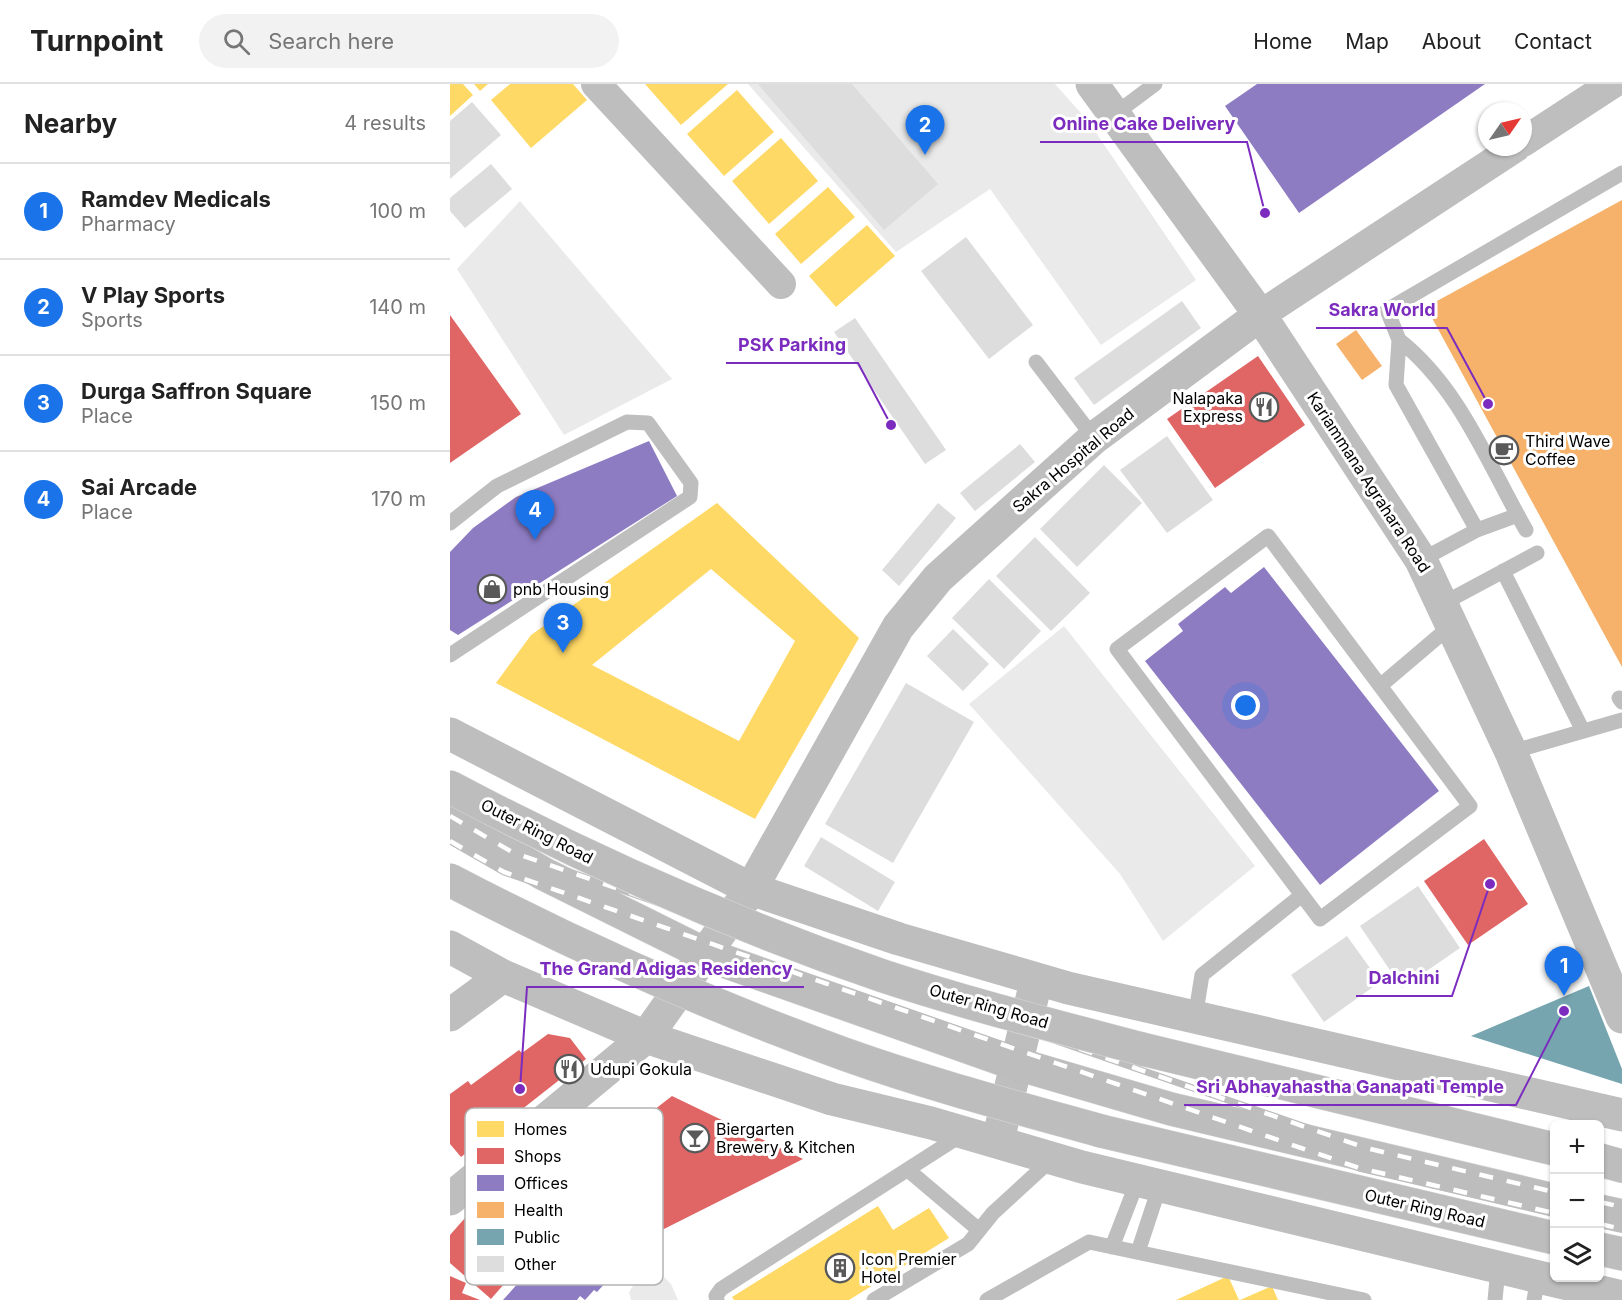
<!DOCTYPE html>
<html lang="en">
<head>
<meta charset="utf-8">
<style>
	:root { --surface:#fff; --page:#f2f2f2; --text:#222; --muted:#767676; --line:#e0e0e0; --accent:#1a73e8 }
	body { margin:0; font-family:Inter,sans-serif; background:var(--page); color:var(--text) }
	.controls { position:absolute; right:18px; bottom:18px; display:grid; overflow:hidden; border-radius:9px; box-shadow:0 2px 4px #0004 }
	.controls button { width:54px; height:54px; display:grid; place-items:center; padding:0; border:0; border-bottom:2px solid var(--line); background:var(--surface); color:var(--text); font:30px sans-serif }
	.compass { position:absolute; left:1028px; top:18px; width:54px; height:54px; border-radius:50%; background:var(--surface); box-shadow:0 2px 4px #0004; rotate:56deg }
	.you { position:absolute; left:796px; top:622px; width:21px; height:21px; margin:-15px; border:4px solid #fff; border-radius:50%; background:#1a73e8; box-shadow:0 0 0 9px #1a73e833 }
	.badge { display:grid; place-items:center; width:39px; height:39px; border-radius:50%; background:var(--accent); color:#fff; font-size:20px; font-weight:700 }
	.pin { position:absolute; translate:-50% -50px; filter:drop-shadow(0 2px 3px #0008) }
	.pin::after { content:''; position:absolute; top:32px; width:21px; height:18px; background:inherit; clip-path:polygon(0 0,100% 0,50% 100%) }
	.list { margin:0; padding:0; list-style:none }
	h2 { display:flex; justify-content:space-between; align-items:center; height:78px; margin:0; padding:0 24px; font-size:26px }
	h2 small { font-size:20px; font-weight:400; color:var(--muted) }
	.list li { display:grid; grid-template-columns:39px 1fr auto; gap:18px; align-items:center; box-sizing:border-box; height:96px; padding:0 24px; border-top:2px solid var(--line) }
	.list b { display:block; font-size:22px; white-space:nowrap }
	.list p { margin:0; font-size:20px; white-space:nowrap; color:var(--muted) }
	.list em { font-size:20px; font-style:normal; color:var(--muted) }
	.icon { flex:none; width:33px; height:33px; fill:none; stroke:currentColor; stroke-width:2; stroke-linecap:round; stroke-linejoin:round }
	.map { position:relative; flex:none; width:1172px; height:1216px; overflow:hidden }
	header { display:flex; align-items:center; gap:36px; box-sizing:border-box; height:84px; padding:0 30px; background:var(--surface); border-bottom:2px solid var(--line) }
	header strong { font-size:28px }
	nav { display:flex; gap:33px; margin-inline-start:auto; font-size:21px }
	.search { width:420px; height:54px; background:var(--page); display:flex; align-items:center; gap:15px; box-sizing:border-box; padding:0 21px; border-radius:33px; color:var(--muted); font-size:22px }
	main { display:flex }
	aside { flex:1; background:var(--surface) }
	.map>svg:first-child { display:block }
</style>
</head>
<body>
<header>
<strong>Turnpoint</strong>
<div class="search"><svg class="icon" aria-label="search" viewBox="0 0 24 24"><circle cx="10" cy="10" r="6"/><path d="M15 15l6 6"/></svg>Search here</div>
<nav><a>Home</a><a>Map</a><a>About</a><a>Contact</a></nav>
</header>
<main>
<aside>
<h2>Nearby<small>4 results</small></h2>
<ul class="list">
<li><span class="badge">1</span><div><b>Ramdev Medicals</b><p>Pharmacy</p></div><em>100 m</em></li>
<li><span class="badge">2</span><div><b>V Play Sports</b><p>Sports</p></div><em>140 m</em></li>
<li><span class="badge">3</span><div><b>Durga Saffron Square</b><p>Place</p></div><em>150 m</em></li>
<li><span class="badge">4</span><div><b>Sai Arcade</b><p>Place</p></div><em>170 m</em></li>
</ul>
</aside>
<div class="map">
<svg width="1172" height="1216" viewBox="0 0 1172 1216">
	<rect width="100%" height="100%" fill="#fff"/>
	<path fill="#eaeaea" d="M 298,0 L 605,0 L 638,37 L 746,196 L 651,261 L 540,105 L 446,168 Z
		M 70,117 L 222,295 L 114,351 L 7,185 Z
		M 614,542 L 805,782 L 713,857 L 670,790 L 519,620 Z
		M 211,1190 L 221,1200 L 228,1216 L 181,1216 L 179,1209 C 186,1194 195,1191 211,1190 Z"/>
	<path fill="#ffd966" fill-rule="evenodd" d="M 0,0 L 13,0 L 23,11 L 0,32 Z
		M 24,0 L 38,0 L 30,7 Z
		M 60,0 L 123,0 L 137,16 L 81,64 L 41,16 Z
		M 195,0 L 278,0 L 231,41 Z
		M 287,6 L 324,48 L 274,92 L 237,50 Z
		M 331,54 L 368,97 L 319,140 L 282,97 Z
		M 378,103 L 405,133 L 351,180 L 325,150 Z
		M 417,141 L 445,172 L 386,223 L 359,192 Z
		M 267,419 L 409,554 L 305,735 L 46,599 L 81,551 ZM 261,485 L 345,557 L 289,657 L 142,581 Z
		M 428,1122 L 443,1146 L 479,1124 L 499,1154 L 399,1216 L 284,1216 L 282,1213 Z
		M 778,1192 L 789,1216 L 726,1216 Z
		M 822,1202 L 828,1216 L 790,1216 Z"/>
	<path fill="#e06666" d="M 0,231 L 71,330 L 0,379 Z
		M 808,272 L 855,341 L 765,404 L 717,335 Z
		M 1034,755 L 1078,820 L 1018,861 L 974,797 Z
		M 98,950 L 120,954 L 136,975 L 11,1073 L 0,1060 L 0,1010 L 18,997 L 21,1001 L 69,966 L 72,969 Z
		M 222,1012 L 353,1075 L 206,1149 L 125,1087 Z
		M 15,1134 L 69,1183 L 41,1215 L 0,1179 L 0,1151 Z
		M 0,1192 L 16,1199 L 12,1209 L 30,1216 L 0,1216 Z"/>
	<path fill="#8e7cc3" d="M 807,0 L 1035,0 L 849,129 L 775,22 Z
		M 199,357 L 227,412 L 8,551 L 0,546 L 0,468 L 23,444 L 66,413 Z
		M 814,483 L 989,707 L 870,801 L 695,577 L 733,547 L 728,540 L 775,503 L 781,509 Z
		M 132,1153 L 168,1185 L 147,1208 L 144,1206 L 135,1216 L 130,1212 L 127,1216 L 53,1216 L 86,1179 L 93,1184 L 96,1180 L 99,1182 L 114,1166 L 118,1170 Z"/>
	<path fill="#f6b26b" d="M 1172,116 L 1172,583 L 976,223 Z
		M 906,246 L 932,282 L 912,296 L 886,260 Z"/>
	<path fill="#76a5af" d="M 1139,902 L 1172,985 L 1172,1000 L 1021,952 Z"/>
	<path fill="#ddd" d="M 308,0 L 402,0 L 488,100 L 434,146 Z
		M 22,18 L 51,51 L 0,95 L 0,37 Z
		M 41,80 L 62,105 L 15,144 L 0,127 L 0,114 Z
		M 516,153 L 583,241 L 539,275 L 471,187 Z
		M 732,217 L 751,244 L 644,321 L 624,294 Z
		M 405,234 L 496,366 L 475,380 L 384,248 Z
		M 717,352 L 763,416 L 717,449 L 670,386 Z
		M 570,360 L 585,378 L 525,427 L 510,409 Z
		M 654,381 L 692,419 L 627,483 L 590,445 Z
		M 488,419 L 506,434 L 449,502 L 432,486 Z
		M 585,453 L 640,509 L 601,547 L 546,492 Z
		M 539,495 L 591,547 L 554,585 L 502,534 Z
		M 503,545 L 539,580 L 513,607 L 477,572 Z
		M 456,599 L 524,638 L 443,779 L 375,740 Z
		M 371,753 L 445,798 L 428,827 L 354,782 Z
		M 968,802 L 1010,864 L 952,904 L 910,842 Z
		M 897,852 L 930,898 L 874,938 L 841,891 Z"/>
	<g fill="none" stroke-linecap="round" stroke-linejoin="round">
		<g stroke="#dbdbdb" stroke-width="34">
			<path id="trunk" d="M 0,735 L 94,790 L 257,871 L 557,977 L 721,1025 L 1104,1116
				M 692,965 L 1104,1065
				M 651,1047 L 1104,1154
				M 1150,1076 L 1172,1082
				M 1150,1127 L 1172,1132
				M 1150,1165 L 1172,1170"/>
		</g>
		<path stroke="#bebebe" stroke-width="15" d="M 665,30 L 705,0
			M 949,256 C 1010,304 1038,380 1076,446
			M 586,278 L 644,354
			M 0,439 L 47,402 L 177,338 L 198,339 L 241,399 L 240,413 L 0,571
			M 1027,446 L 946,301 L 949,256 L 937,226 L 1172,89
			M 818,452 L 1020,722 L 870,835 L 667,565 Z
			M 971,476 L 1027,446 L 1068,431
			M 1053,487 L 1132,645
			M 992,520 L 1087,469
			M 930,602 L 1003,540
			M 1169,614 L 1172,618
			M 1061,668 L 1172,636
			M 745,934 L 752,891 L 852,811
			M 458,1086 L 529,1146
			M 662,1163 L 688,1096
			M 688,1168 L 710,1101
			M 267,1216 L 266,1212 L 271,1205 L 513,1050
			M 424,1216 L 518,1160 L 543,1129 L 603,1074
			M 537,1216 L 639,1158 L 914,1216
			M 1045,1216 L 1048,1185
			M 1084,1216 L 1088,1194"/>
		<path stroke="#bebebe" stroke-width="30" d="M 146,0 L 331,200
			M 1073,58 L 1162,0
			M 810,231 L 1066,63"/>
		<path stroke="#bebebe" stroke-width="33" d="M 642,0 L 810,231 L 971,476 L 1061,668 L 1172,933
			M 0,650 L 301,805 L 449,855 L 618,904 L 1172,1031
			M 0,863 L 53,892 L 196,953 L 382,1015 L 481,1039 L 632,1083 L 1172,1213
			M 0,931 L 53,892
			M 550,1048 L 584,906
			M 0,1115 L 196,953 L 301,805 L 448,543 L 488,494 L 644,354 L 810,231"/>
		<use href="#trunk" stroke="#bdbdbd" stroke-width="33"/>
		<g stroke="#bdbdbd" stroke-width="7">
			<path id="rail" d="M 0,732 L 62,768 L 916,1064 L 1104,1108
				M 0,757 L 54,788 L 909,1084 L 1104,1129
				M 1150,1118 L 1172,1123
				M 1150,1140 L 1172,1145"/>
		</g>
		<use href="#rail" stroke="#fff" stroke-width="4.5" stroke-dasharray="14" stroke-linecap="butt"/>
		<g stroke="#dbdbdb" stroke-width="34" stroke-linecap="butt">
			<path id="trunk-bridge" d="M 0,703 C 139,777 284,841 433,892 C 518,920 605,942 692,965
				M 0,796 C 127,863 259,921 394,970 C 478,1000 565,1023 651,1047"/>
		</g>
		<use href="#trunk-bridge" stroke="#bdbdbd" stroke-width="33"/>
	</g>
	<defs>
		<g id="restaurant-ring" transform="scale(1.5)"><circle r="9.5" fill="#fff" stroke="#595959" stroke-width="1.5"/><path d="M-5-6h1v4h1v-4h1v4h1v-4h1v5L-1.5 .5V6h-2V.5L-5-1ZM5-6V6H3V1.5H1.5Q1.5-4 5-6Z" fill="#595959"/></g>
		<g id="cafe-ring" transform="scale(1.5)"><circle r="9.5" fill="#fff" stroke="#595959" stroke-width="1.5"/><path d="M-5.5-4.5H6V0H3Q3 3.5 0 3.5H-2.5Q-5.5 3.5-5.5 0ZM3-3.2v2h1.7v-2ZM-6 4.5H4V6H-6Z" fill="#595959"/></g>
		<g id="shop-ring" transform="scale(1.5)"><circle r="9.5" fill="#fff" stroke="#595959" stroke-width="1.5"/><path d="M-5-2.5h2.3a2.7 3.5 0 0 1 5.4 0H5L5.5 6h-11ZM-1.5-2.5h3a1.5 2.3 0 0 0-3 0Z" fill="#595959"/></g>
		<g id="bar-ring" transform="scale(1.5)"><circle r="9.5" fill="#fff" stroke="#595959" stroke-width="1.5"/><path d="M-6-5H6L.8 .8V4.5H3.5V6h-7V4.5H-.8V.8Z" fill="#595959"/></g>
		<g id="building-ring" transform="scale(1.5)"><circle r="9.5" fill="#fff" stroke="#595959" stroke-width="1.5"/><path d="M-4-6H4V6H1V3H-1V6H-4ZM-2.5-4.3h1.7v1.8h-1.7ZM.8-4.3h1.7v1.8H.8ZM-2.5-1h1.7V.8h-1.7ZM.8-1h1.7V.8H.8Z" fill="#595959"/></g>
	</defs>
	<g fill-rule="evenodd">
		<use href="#restaurant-ring" x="814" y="323"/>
		<use href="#cafe-ring" x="1054" y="366"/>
		<use href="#shop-ring" x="42" y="505"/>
		<use href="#restaurant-ring" x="119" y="985"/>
		<use href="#bar-ring" x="245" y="1054"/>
		<use href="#building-ring" x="390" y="1184"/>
	</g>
	<g text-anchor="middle" stroke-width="6" stroke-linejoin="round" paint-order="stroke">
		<g font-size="16" fill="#000" stroke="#fff" text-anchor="start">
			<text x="793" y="320" text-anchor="end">Nalapaka<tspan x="793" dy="18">Express</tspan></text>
			<text x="1075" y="363">Third Wave<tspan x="1075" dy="18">Coffee</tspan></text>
			<text x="63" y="511">pnb Housing</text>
			<text x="140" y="991">Udupi Gokula</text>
			<text x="266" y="1051">Biergarten<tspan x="266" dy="18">Brewery &amp; Kitchen</tspan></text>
			<text x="411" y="1181">Icon Premier<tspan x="411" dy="18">Hotel</tspan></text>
		</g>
		<g font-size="16" fill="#000" stroke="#fff">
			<text transform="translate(623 376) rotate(-40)" y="6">Sakra Hospital Road</text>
			<text transform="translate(919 398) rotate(57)" y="6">Kariammana Agrahara Road</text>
			<text transform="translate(87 747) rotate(27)" y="6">Outer Ring Road</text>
			<text transform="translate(539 922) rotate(16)" y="6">Outer Ring Road</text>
			<text transform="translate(975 1124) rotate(13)" y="6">Outer Ring Road</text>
		</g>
	</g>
	<rect x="15" y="1024" width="198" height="177" rx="9" fill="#fff" stroke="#b2b2b2" stroke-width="1.5"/>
	<rect x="27" y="1037" width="27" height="16" fill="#ffd966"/>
	<rect x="27" y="1064" width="27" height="16" fill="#e06666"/>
	<rect x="27" y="1091" width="27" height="16" fill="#8e7cc3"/>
	<rect x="27" y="1118" width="27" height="16" fill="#f6b26b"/>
	<rect x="27" y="1145" width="27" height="16" fill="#76a5af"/>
	<rect x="27" y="1172" width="27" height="16" fill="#ddd"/>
	<g font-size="16" fill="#000">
		<text x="64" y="1051">Homes</text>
		<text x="64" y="1078">Shops</text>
		<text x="64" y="1105">Offices</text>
		<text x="64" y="1132">Health</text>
		<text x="64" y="1159">Public</text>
		<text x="64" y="1186">Other</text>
	</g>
	<path fill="none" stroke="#7b2cbf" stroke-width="2" d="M815 129L797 58H590M1038 320L997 244H866M441 341L408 279H276M70 1005L77 903H354M1040 800L1002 912H906M1114 927L1066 1021H734"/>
	<g fill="#7b2cbf" stroke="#fff" stroke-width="2">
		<circle cx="815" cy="129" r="6"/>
		<circle cx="1038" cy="320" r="6"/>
		<circle cx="441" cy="341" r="6"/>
		<circle cx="70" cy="1005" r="6"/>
		<circle cx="1040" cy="800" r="6"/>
		<circle cx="1114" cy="927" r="6"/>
	</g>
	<g font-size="18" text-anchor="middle" font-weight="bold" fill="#7b2cbf" stroke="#fff" stroke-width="6" stroke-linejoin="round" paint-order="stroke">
		<text x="694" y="46">Online Cake Delivery</text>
		<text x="932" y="232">Sakra World</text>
		<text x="342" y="267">PSK Parking</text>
		<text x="216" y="891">The Grand Adigas Residency</text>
		<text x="954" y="900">Dalchini</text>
		<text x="900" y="1009">Sri Abhayahastha Ganapati Temple</text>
	</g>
</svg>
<div class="controls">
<button>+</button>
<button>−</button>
<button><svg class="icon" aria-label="layers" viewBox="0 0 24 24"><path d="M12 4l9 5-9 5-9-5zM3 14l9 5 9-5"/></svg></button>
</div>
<svg class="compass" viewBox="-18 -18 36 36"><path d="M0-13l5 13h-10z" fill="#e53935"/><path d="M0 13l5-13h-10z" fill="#767676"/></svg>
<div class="you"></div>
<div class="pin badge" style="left:1114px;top:912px">1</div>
<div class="pin badge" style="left:475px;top:71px">2</div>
<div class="pin badge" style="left:113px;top:569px">3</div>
<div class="pin badge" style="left:85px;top:456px">4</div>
</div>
</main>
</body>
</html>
